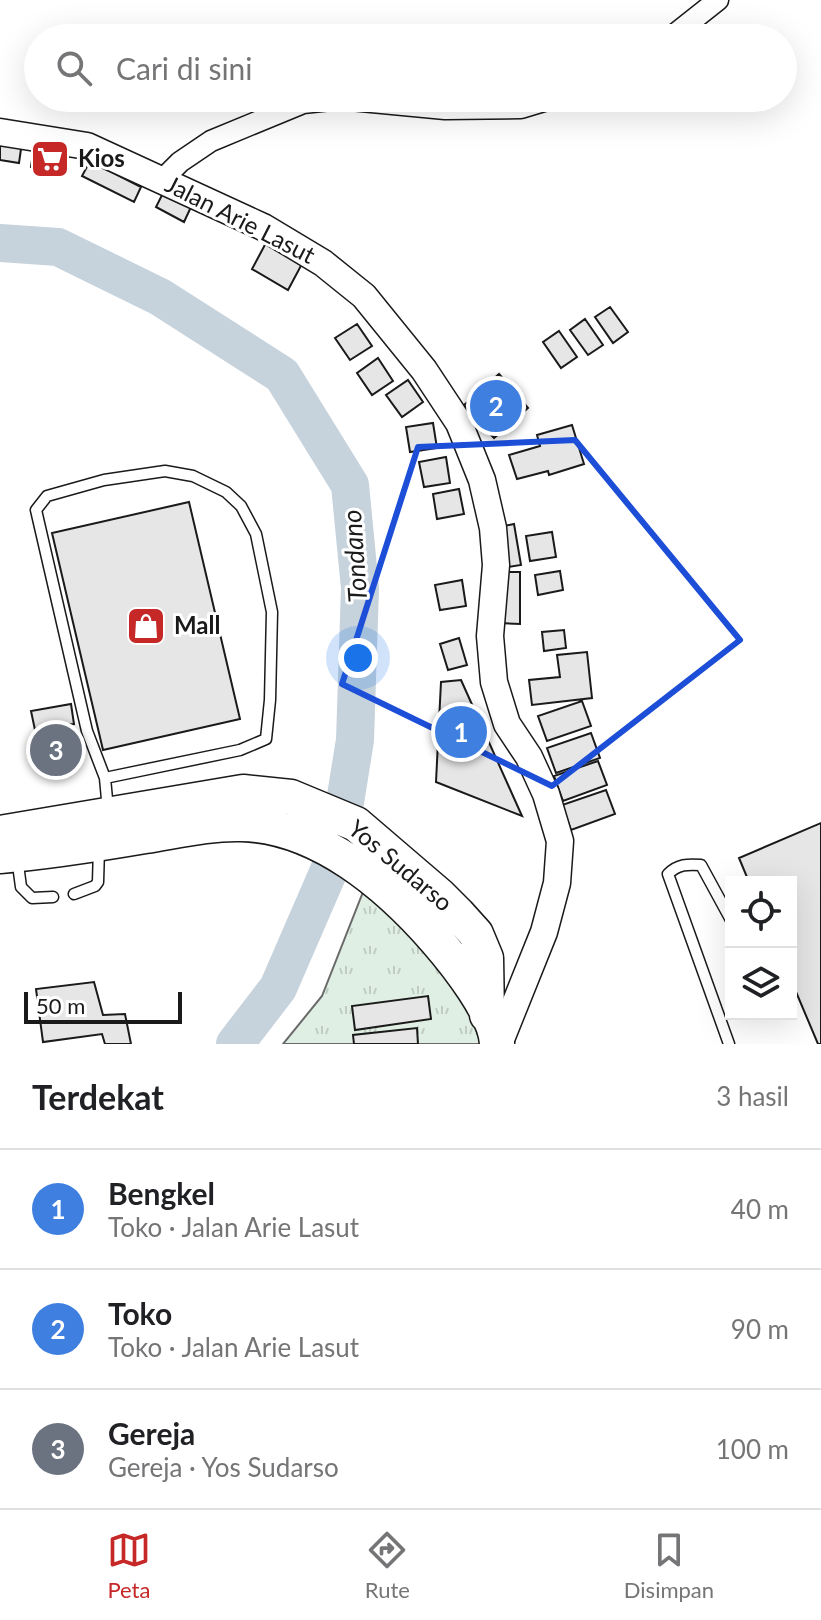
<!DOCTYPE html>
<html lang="id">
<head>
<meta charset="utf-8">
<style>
	:root { --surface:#fff; --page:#f6f6f6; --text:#202124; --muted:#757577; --line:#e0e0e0; --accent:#c62828 }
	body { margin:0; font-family:Lato,sans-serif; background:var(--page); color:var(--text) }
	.controls { position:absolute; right:24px; bottom:24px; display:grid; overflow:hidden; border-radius:0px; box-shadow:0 8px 32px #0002 }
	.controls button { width:72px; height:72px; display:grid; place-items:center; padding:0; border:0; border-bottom:2px solid var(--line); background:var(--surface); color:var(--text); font:40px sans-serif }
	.scale { position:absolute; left:24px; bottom:20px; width:158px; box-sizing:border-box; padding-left:8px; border:4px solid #1a1a1a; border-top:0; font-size:22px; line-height:28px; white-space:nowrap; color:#1a1a1a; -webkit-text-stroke:6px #fff; paint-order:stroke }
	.you { position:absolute; left:358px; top:658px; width:28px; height:28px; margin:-20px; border:6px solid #fff; border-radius:50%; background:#1a73e8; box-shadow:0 0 0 12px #1a73e833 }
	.badge { display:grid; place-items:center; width:52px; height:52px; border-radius:50%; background:var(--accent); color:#fff; font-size:26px; font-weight:700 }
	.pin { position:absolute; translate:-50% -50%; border:4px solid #fff; box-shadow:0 2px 8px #0006 }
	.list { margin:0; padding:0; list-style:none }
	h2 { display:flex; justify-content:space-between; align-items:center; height:104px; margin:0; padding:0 32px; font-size:34px }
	h2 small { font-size:26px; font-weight:400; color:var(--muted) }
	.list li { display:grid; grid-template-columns:52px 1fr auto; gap:24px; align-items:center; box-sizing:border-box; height:120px; padding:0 32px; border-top:2px solid var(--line) }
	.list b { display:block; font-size:30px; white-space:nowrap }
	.list p { margin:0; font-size:26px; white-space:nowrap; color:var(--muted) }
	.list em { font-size:26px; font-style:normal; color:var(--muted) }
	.icon { flex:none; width:44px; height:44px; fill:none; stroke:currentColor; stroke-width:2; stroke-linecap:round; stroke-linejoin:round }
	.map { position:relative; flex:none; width:821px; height:1044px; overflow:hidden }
	.search { position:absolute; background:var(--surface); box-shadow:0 8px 32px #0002; left:24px; right:24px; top:24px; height:88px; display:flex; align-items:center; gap:20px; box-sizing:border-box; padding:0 28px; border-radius:44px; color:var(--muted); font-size:30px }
	.sheet { height:464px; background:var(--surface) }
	nav { display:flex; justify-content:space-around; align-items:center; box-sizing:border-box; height:112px; border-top:2px solid var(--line); background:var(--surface); font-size:22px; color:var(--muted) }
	nav a { display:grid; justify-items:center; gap:4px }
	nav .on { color:var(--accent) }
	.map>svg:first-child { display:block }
</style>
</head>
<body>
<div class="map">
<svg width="821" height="1044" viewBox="0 0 821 1044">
	<defs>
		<pattern id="grass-tufts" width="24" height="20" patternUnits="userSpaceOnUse" patternTransform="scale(2)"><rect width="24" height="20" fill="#e0efe3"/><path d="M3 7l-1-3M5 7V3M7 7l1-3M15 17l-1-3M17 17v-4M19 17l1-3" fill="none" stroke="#c0ccc2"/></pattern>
	</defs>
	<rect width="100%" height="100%" fill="#fff"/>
	<path fill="url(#grass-tufts)" stroke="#6a6a6a" stroke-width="2" d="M 365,887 L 455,972 L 481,1044 L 283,1044 L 322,996 Z"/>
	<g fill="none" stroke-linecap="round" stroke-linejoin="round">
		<path stroke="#c6d2dc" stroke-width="38" d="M 0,243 L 58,247 L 160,297 L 282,375 L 350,485 L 360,588 L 355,740 L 337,852 L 278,988 L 235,1044"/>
	</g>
	<path fill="#e6e6e6" stroke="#1a1a1a" stroke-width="2" d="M 0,139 L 22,142 L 19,163 L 0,160 Z
		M 34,146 L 69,152 L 66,172 L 31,167 Z
		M 90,161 L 141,187 L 134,202 L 82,176 Z
		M 163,193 L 191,207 L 184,222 L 156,207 Z
		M 267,241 L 303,262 L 288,290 L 252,269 Z
		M 610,307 L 628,332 L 613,343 L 595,317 Z
		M 585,319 L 603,345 L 588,355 L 570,330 Z
		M 357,324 L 372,346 L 350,360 L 335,338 Z
		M 559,331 L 577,357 L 561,368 L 543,342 Z
		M 378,358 L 393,381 L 372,395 L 357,373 Z
		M 499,374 L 528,408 L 494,438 L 464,405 Z
		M 408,380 L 423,402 L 402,417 L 386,395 Z
		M 433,423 L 437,448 L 410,452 L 406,427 Z
		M 572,425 L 584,464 L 549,475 L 548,471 L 517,479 L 509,455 L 540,446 L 537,435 Z
		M 446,457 L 450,483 L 424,487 L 419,462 Z
		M 459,489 L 464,514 L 437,519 L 433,494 Z
		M 189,502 L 240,719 L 103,750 L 52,533 Z
		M 514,524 L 521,565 L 501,568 L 494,528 Z
		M 552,532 L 556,557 L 530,561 L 526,536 Z
		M 560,571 L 563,590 L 538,595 L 535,575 Z
		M 499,572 L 520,572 L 520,624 L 499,623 Z
		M 462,580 L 466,606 L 440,610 L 435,585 Z
		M 564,630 L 566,648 L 544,651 L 542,632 Z
		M 459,638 L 467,665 L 448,670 L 440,644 Z
		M 587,652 L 592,698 L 532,705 L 529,680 L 560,677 L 557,655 Z
		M 461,680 L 522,816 L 436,782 L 441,682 Z
		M 582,701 L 591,726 L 547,741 L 538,716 Z
		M 71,704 L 74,724 L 65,725 L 73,770 L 46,774 L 38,730 L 35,730 L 31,711 Z
		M 591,733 L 600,758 L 556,773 L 547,748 Z
		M 598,761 L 607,785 L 563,801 L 554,776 Z
		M 606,790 L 615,814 L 571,830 L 562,805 Z
		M 821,823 L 821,1044 L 818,1044 L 791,980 L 791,882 L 749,882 L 739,858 Z
		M 94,982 L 103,1015 L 125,1014 L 131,1044 L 105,1044 L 102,1034 L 43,1042 L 36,989 Z
		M 428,996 L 431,1019 L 355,1030 L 352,1006 Z
		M 417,1028 L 418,1044 L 354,1044 L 353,1035 Z"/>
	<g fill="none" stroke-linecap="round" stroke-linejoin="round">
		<g stroke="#1a1a1a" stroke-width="13">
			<path id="lane" d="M 105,778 L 240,750 L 266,739 L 270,700 L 272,612 L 256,534 L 241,506 L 226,492 L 193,476 L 165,471 L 104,480 L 47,496 L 36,510 L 87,731 L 105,778 L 108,810
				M 17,857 L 21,887 L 32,898 L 53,897
				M 74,894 L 95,886 L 98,882 L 99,848
				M 729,1044 L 668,874 C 678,864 688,864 701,865 L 731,920"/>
		</g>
		<g stroke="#1a1a1a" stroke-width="23">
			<path id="street" d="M 670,38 L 718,0
				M 162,180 L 180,162 L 211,141 L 303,103 L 340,99 L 445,109 L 521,108 L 554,98"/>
		</g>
		<g stroke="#1a1a1a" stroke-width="29">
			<path id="secondary" d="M 0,132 L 87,146 L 263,227 L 323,263 L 364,296 L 424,370 L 459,423 L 482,480 L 493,528 L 496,565 L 490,636 L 494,682 L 507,724 L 529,757 L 546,794 L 560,841 L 557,883 L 544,932 L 499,1044"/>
		</g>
		<g stroke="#1a1a1a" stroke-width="37">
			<path id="highway" d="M 0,833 L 243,792 L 291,797 L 356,824 L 440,896 L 458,914 L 476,934 L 486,958 L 487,1015
				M 0,856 C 48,852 98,844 145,836 C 177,831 209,823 242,824 C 319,826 388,885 436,940 C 456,963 496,1013 497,1044"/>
		</g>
		<use href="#lane" stroke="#fff" stroke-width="10"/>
		<use href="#street" stroke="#fff" stroke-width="20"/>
		<use href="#secondary" stroke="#fff" stroke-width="26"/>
		<use href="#highway" stroke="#fff" stroke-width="34"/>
	</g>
	<path fill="none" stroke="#1d4ed8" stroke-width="6" stroke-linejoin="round" d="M 575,440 L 740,640 L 552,786 L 342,684 L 418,447 Z"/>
	<defs>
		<g id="supermarket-square" transform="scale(2)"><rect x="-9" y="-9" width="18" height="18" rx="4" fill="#c62828" stroke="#fff"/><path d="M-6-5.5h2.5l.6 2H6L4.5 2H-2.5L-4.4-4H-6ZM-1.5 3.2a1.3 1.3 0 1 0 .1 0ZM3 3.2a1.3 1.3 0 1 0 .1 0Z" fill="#fff"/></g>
		<g id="shop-square" transform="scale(2)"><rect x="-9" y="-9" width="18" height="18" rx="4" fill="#c62828" stroke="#fff"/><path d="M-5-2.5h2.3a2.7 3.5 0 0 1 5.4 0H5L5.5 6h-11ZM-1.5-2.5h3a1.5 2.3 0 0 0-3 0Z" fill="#fff"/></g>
	</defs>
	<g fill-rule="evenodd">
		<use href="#supermarket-square" x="50" y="159"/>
		<use href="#shop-square" x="146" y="626"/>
	</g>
	<g text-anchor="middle" stroke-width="6" stroke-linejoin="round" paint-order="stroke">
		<g font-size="24" font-weight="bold" fill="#1a1a1a" stroke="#fff" text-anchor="start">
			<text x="78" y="167">Kios</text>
			<text x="174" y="634">Mall</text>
		</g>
		<g font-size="24" fill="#1a1a1a" stroke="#fff">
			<text transform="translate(240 220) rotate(27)" y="8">Jalan Arie Lasut</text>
			<text transform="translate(400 866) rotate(40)" y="8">Yos Sudarso</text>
		</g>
		<g font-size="26" font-style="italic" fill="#1a1a1a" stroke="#fff">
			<text transform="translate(355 556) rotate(-94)" y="9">Tondano</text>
		</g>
	</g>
</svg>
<div class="controls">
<button><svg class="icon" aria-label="locate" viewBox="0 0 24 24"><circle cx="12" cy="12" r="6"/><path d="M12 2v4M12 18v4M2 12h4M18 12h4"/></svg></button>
<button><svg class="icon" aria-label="layers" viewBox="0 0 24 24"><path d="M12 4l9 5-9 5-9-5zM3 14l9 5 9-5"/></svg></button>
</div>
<div class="scale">50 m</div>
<div class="you"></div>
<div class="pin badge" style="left:461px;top:732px;background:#3f7fe0">1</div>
<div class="pin badge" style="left:496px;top:406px;background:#3f7fe0">2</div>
<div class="pin badge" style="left:56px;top:750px;background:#6b7280">3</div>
<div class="search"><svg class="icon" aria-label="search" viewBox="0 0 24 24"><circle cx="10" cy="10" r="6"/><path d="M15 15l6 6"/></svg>Cari di sini</div>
</div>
<section class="sheet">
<h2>Terdekat<small>3 hasil</small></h2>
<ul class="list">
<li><span class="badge" style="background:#3f7fe0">1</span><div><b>Bengkel</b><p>Toko · Jalan Arie Lasut</p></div><em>40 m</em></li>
<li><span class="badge" style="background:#3f7fe0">2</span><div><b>Toko</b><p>Toko · Jalan Arie Lasut</p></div><em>90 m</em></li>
<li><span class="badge" style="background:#6b7280">3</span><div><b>Gereja</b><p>Gereja · Yos Sudarso</p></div><em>100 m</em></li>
</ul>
</section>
<nav>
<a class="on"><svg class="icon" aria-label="map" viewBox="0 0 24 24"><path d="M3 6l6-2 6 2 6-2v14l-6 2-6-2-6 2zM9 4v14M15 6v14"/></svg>Peta</a>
<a><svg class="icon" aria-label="directions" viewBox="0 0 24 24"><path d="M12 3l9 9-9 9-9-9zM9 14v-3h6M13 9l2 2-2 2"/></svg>Rute</a>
<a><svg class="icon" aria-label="saved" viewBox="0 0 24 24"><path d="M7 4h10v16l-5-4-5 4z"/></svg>Disimpan</a>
</nav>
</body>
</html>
